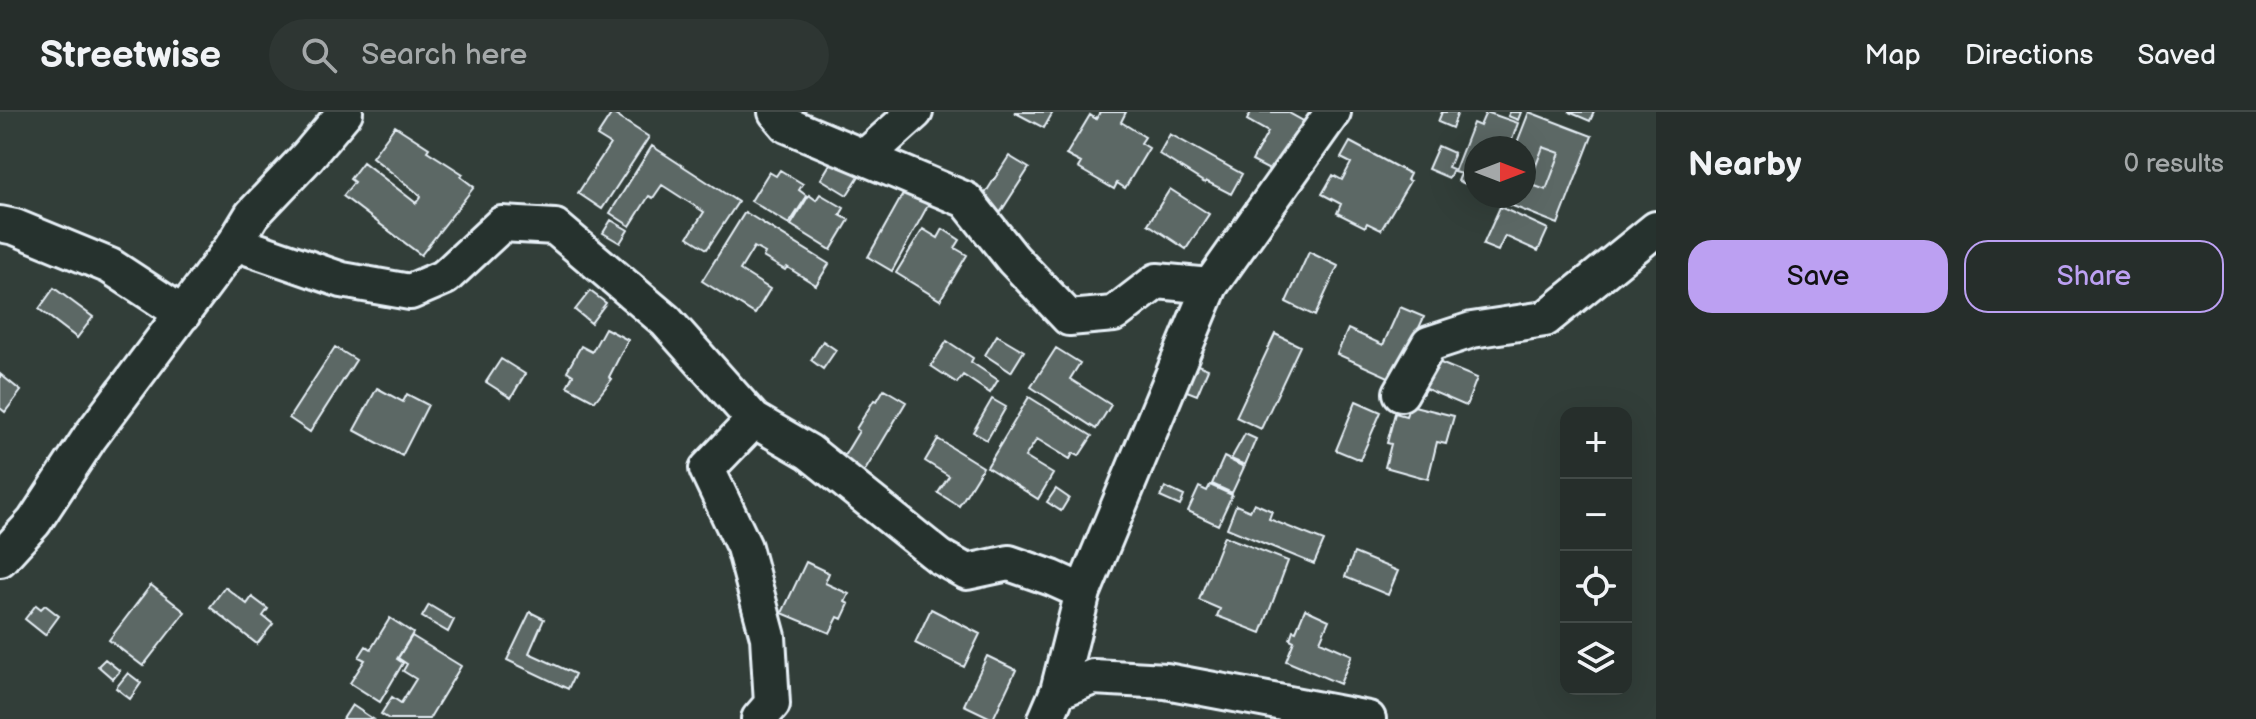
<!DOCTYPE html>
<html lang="en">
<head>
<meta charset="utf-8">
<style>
	:root { --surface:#262e2b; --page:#2e3633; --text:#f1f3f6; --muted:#a4a8a9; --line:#424a47; --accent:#bca0f2 }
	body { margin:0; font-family:"Balsamiq Sans",sans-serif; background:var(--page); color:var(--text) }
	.controls { position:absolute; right:24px; bottom:24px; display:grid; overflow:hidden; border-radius:16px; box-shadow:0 8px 32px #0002 }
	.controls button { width:72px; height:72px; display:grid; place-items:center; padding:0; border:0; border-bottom:2px solid var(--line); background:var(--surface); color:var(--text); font:40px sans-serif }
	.compass { position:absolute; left:1464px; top:24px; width:72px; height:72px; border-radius:50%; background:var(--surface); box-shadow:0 8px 32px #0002; rotate:90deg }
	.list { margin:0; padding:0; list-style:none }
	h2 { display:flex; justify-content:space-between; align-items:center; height:104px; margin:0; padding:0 32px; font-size:34px }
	h2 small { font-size:26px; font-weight:400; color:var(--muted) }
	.actions { display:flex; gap:16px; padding:24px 32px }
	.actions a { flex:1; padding:18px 0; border:2px solid var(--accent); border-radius:24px; text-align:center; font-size:28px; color:var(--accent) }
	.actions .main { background:var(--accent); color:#111 }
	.icon { flex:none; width:44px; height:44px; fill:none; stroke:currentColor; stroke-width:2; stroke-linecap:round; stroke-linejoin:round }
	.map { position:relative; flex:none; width:1656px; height:607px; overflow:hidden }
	header { display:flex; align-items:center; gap:48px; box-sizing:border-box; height:112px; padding:0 40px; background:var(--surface); border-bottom:2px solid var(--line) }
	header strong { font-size:38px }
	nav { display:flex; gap:44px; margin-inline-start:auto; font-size:28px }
	.search { width:560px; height:72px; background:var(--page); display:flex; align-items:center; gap:20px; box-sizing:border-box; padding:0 28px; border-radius:44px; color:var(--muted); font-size:30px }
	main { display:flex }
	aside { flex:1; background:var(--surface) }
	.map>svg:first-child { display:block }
</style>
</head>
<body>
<header>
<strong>Streetwise</strong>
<div class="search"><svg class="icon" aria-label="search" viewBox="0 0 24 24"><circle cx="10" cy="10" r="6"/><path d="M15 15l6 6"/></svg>Search here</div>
<nav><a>Map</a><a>Directions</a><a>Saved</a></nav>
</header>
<main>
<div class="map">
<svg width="1656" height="607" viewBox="0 0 1656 607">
	<rect width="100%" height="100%" fill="#323e39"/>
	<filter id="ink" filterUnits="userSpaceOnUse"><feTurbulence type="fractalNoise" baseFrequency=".0125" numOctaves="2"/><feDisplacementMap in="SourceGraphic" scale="16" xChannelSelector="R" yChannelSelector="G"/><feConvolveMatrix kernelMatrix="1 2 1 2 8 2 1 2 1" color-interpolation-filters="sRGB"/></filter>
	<g filter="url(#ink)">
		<path fill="#5c6865" stroke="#e8f1f8" stroke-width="2" fill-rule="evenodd" d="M 1014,0 L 1053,0 L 1044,16 Z
			M 1100,0 L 1126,0 L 1121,10 L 1145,25 L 1141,31 L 1149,36 L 1125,76 L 1117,71 L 1114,77 L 1078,56 L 1081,51 L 1066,43 L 1090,3 L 1096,7 Z
			M 1251,0 L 1287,0 L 1305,10 L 1277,62 L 1252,49 L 1268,20 L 1247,8 Z
			M 1442,0 L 1458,0 L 1452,16 L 1438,10 Z
			M 1486,0 L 1518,11 L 1509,36 L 1476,36 L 1476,76 L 1458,69 L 1461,62 L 1454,60 L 1473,11 L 1480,14 Z
			M 1510,0 L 1521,0 L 1518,8 L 1508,4 Z
			M 1529,0 L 1592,24 L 1558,112 L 1495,87 L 1496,84 L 1524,84 L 1524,36 L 1515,36 ZM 1543,35 L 1560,41 L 1546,78 L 1529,72 Z
			M 1569,0 L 1594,0 L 1590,9 Z
			M 612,1 L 649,25 L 602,97 L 578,81 L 610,32 L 597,24 Z
			M 395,14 L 429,36 L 427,39 L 463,62 L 461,65 L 474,75 L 421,143 L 343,84 L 354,70 L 350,67 L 363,50 L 416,91 L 421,84 L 372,45 Z
			M 1170,22 L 1242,62 L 1231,82 L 1206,69 L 1205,71 L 1159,42 Z
			M 1350,30 L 1410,62 L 1407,68 L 1410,69 L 1381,118 L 1367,111 L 1365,115 L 1337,101 L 1341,92 L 1322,82 L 1333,63 L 1342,68 L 1351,51 L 1341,46 Z
			M 652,34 L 738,90 L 707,137 L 688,125 L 704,100 L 662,73 L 653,86 L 649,84 L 630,114 L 610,101 Z
			M 1438,34 L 1454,41 L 1448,55 L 1453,57 L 1449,66 L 1428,57 Z
			M 1543,35 L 1560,41 L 1546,78 L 1529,72 Z
			M 1009,44 L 1029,56 L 1000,101 L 981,88 Z
			M 833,47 L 859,64 L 847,83 L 821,67 Z
			M 780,58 L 803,72 L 799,78 L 807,84 L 789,112 L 751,89 L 769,60 L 776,64 Z
			M 908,73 L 932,86 L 892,159 L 868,145 Z
			M 1170,77 L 1209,102 L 1186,137 L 1148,112 Z
			M 820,82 L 844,96 L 840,103 L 849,108 L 831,138 L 791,113 L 809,83 L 816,88 Z
			M 1500,95 L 1548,117 L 1538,139 L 1505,124 L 1498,139 L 1483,133 Z
			M 745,100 L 829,152 L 816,173 L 787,155 L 785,158 L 763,145 L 765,141 L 754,135 L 740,158 L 770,177 L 755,202 L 702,169 Z
			M 611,108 L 628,118 L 620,131 L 603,121 Z
			M 923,117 L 938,126 L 943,117 L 960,128 L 955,136 L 967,143 L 940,188 L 896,161 Z
			M 1309,140 L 1338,154 L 1315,204 L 1286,190 Z
			M 54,176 L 93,205 L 77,226 L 39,197 Z
			M 590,179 L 606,191 L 591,211 L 575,198 Z
			M 1400,195 L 1424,205 L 1395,268 L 1337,242 L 1348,217 L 1383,233 Z
			M 605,216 L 628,228 L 609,265 L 612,267 L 595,289 L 567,274 L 573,263 L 567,259 L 581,234 L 592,240 Z
			M 1275,222 L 1300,234 L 1261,317 L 1236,305 Z
			M 997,223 L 1024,239 L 1011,260 L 985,243 Z
			M 823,229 L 836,238 L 823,257 L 811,248 Z
			M 947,229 L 973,246 L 971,250 L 998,268 L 990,281 L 963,263 L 957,271 L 931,254 Z
			M 335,235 L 356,248 L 310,320 L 289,306 Z
			M 1056,236 L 1080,251 L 1070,267 L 1111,293 L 1096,317 L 1031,275 Z
			M 1426,245 L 1477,266 L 1466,294 L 1415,272 Z
			M 501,247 L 525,262 L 511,286 L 486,270 Z
			M 1190,250 L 1208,257 L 1197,283 L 1179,276 Z
			M 0,262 L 21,279 L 5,300 L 0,296 Z
			M 377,276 L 403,290 L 407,282 L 428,293 L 402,344 L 354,318 Z
			M 884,277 L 906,290 L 863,362 L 841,349 L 859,319 L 856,317 L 874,288 L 877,289 Z
			M 1029,285 L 1092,324 L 1079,344 L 1073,341 L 1070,347 L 1037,327 L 1025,345 L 1053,362 L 1038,387 L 987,355 Z
			M 992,287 L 1006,295 L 987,328 L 973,320 Z
			M 1356,289 L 1381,300 L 1360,348 L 1336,338 Z
			M 1410,293 L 1454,304 L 1446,332 L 1437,330 L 1428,367 L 1385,355 L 1391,332 L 1387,331 L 1395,301 L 1406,304 Z
			M 1245,322 L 1256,327 L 1245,353 L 1231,347 Z
			M 938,327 L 983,355 L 959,394 L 938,381 L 949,364 L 925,349 Z
			M 1224,345 L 1244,355 L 1232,381 L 1212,372 Z
			M 1210,373 L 1232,383 L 1218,413 L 1188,399 L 1199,375 L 1207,379 Z
			M 1165,375 L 1184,384 L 1180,394 L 1160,385 Z
			M 1056,377 L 1069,386 L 1061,399 L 1047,390 Z
			M 1254,391 L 1272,399 L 1269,407 L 1324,429 L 1314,452 L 1227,416 L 1236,393 L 1250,399 Z
			M 1224,424 L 1288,449 L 1261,521 L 1217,504 L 1220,497 L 1199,488 Z
			M 1354,441 L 1398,459 L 1388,483 L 1345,465 Z
			M 806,450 L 829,461 L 825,471 L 849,482 L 845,490 L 849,492 L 842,507 L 838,505 L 830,521 L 782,501 Z
			M 151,473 L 185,500 L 143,554 L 109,528 Z
			M 225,475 L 247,492 L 252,485 L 268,497 L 263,504 L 273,512 L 257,532 L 210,495 Z
			M 36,493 L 41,497 L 45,493 L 59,504 L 45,523 L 25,507 Z
			M 429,493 L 454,508 L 448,520 L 422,505 Z
			M 931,497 L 980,522 L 964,555 L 915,531 Z
			M 1305,497 L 1329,508 L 1320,529 L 1352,543 L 1340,572 L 1286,549 L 1294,529 L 1290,527 L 1293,518 L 1296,519 Z
			M 530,500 L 544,507 L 529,541 L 575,562 L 568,577 L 507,548 Z
			M 390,506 L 413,521 L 397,547 L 403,551 L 380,590 L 350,571 L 365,548 L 359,545 L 366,534 L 371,537 Z
			M 412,524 L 461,554 L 429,607 L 389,607 L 381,602 L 392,585 L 401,591 L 416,567 L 403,559 L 407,552 L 398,546 Z
			M 987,544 L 1016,558 L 993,607 L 964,593 Z
			M 105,547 L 120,559 L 113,567 L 98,554 Z
			M 128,561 L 141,571 L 130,587 L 116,576 Z
			M 352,593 L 373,607 L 343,607 Z"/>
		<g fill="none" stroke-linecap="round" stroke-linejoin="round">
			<g stroke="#e8f1f8" stroke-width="40">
				<path id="minor" d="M 776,0 L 787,13 L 966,88 L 1013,147 L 1069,206 L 1114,202 L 1157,169 L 1210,174
					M 865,45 L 915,0
					M 0,112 L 15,115 L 110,154 L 183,202
					M 235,131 L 342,168 L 410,180 L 445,165 L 502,112 L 555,115 L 666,209 L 754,308 L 809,340 L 940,445 L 967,460 L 1009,451 L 1052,466 L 1083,480
					M 1401,281 L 1429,232 L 1472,218 L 1545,207 L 1656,117
					M 754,308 L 707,357 L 744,435 L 768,525 L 772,592 L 759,607
					M 0,447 L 34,410 L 90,325 L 235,131 L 252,103 L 308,44 L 345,0
					M 1058,579 L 1093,565 L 1166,569 L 1368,607
					M 1046,607 L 1058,579 L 1083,480 L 1210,174 L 1333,0"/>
			</g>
			<use href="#minor" stroke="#26332d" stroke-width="34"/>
		</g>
	</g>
</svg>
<div class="controls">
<button>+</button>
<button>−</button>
<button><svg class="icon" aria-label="locate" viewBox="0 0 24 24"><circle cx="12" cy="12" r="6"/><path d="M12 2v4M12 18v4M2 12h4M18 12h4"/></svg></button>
<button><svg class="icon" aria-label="layers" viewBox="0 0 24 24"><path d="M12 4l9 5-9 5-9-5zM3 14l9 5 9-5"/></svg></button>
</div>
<svg class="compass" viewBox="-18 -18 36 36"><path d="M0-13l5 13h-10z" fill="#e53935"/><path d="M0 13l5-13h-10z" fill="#a4a8a9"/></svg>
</div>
<aside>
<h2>Nearby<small>0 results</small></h2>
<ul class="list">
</ul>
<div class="actions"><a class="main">Save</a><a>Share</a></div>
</aside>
</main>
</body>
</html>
